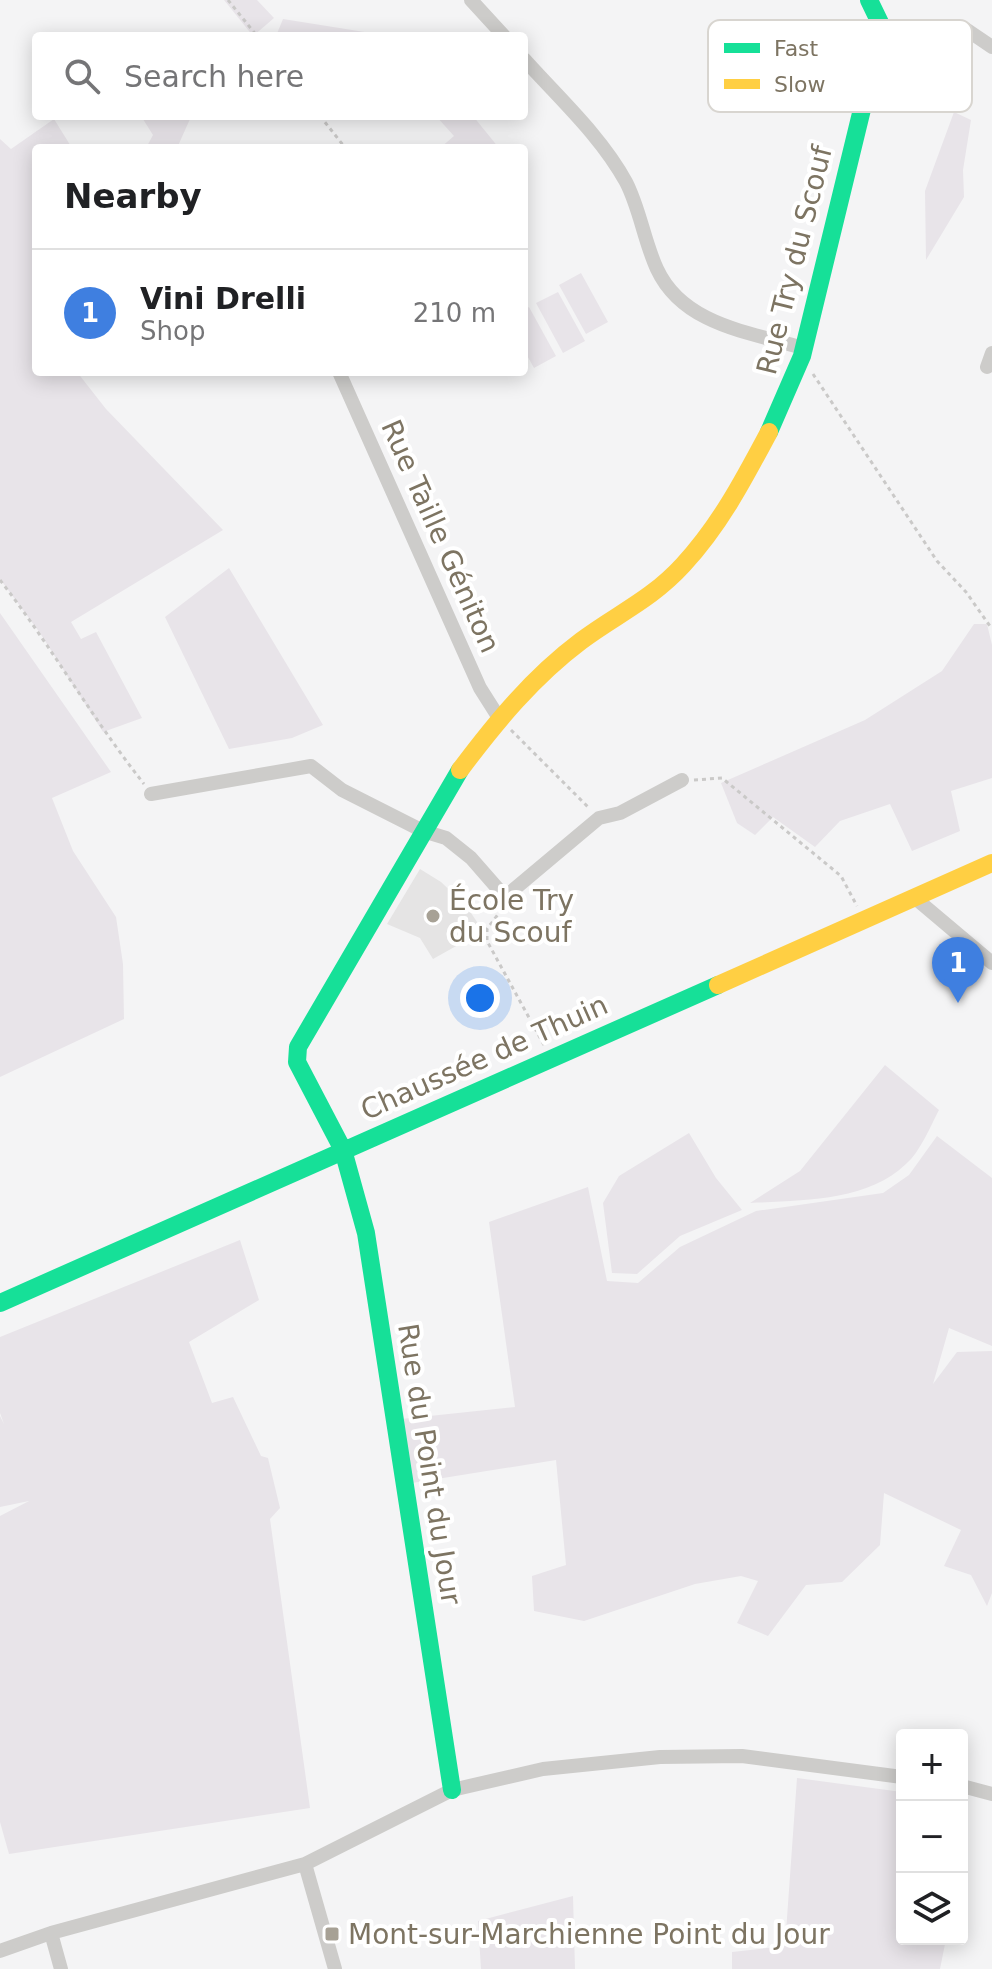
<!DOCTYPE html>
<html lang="en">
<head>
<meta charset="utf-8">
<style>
	:root { --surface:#fff; --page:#f2f2f2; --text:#202124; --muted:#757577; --line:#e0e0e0; --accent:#5d5b57 }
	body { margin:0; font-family:"DejaVu Sans",sans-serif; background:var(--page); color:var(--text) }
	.controls { position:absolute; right:24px; bottom:24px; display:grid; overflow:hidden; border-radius:8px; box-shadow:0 4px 20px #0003 }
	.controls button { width:72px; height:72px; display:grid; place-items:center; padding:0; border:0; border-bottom:2px solid var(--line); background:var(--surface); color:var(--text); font:40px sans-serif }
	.you { position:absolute; left:480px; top:998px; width:28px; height:28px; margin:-20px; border:6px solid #fff; border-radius:50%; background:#1a73e8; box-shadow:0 0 0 12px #1a73e833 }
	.badge { display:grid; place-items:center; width:52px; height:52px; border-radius:50%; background:var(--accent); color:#fff; font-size:26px; font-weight:700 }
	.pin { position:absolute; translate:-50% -66px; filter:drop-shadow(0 2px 4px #0008) }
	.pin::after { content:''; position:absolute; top:42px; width:28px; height:24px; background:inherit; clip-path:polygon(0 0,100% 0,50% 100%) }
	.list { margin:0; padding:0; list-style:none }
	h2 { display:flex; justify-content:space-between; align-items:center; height:104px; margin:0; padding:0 32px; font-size:34px }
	h2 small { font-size:26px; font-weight:400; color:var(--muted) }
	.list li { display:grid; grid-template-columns:52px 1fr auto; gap:24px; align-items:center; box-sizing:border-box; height:128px; padding:0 32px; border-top:2px solid var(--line) }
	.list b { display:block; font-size:30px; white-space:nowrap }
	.list p { margin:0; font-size:26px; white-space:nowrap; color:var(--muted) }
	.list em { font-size:26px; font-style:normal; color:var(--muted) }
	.icon { flex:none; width:44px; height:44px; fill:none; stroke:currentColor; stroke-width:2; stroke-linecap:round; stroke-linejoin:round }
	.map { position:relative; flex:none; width:992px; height:1969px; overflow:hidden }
	.search { position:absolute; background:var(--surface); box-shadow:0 4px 20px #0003; left:32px; top:32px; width:496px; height:88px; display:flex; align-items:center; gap:20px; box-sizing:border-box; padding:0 28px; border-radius:8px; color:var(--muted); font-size:30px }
	.panel { position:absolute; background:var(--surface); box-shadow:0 4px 20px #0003; left:32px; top:144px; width:496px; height:232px; border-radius:8px }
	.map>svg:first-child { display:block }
</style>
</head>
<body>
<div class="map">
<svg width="992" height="1969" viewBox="0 0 992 1969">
	<rect width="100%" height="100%" fill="#f4f4f5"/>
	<path fill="#e5e4e4" d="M 420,869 L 441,882 L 467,907 L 483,931 L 433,959 L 420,938 L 387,924 Z"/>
	<path fill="#e8e4e9" d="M 224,0 L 257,0 L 274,18 L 253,36 Z
		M 283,19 L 377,34 L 380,36 L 276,36 Z
		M 954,112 L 971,120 L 963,170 L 964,197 L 926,260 L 925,191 Z
		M 141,116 L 188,116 L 190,119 L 177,148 L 146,148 L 153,135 Z
		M 436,116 L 473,116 L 499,148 L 440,148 L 454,136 Z
		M 54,119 L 72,148 L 36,148 L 36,372 L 77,372 L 106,409 L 223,530 L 71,622 L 81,639 L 96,632 L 142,718 L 103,732 L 40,633 L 0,579 L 0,139 L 11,149 Z
		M 581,273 L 608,322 L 586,334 L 559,285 Z
		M 558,292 L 585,341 L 563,353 L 536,303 Z
		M 529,307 L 556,356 L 534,368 L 524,350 L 524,310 Z
		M 229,568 L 323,725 L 292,738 L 229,749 L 165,617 Z
		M 0,613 L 111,772 L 52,798 L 73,851 L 116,917 L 123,964 L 124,1019 L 0,1077 Z
		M 974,624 L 987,624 L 992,645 L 992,778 L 951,791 L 960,831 L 912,851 L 890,804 L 840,821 L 815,847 L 773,817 L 755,835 L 737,823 L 721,783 L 865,720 L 942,671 Z
		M 885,1065 L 939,1110 C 930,1127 920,1152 906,1164 C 866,1202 802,1200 750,1203 L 800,1171 Z
		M 689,1133 L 716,1178 L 742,1210 L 680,1236 L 637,1274 L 612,1273 L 603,1203 L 619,1176 Z
		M 937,1136 L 992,1178 L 992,1346 L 949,1328 L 933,1384 L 957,1352 L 992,1351 L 992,1593 L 987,1606 L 971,1575 L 944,1566 L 961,1530 L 884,1493 L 880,1545 L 842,1582 L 806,1585 L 768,1636 L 737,1623 L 758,1581 L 741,1576 L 695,1584 L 584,1621 L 534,1611 L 532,1576 L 566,1565 L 556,1460 L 412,1483 L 401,1419 L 515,1407 L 489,1222 L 588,1187 L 607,1281 L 638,1283 L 680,1247 L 756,1211 L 883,1193 L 909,1175 Z
		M 240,1240 L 259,1300 L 189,1342 L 212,1403 L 233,1397 L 261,1456 L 268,1458 L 280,1508 L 270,1519 L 310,1808 L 9,1854 L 0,1822 L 0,1516 L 29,1501 L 0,1507 L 0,1416 L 4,1424 L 0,1413 L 0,1337 Z
		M 797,1778 L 902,1792 L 902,1939 L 946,1939 L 940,1969 L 732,1969 L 732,1952 L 785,1946 Z
		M 573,1896 L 575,1969 L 481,1969 L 478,1921 Z"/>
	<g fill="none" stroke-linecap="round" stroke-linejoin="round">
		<path stroke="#cac9c8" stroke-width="3" stroke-dasharray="4 4" stroke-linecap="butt" d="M 228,0 L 257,36
			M 320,116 L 343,145 L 342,148
			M 813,374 L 937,561 L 966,592 L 992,629
			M 0,580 C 51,646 92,718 144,784
			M 511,730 L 588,807
			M 694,780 L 722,778 L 841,876 L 857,906
			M 502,909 L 487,929 L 487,941 L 544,1045"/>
		<path stroke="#cdccca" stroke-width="14" d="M 471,0 L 504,36
			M 882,27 L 967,30 L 992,47
			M 524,59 C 558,97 601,136 626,182 C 640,209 644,241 657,269 C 683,325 749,332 803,348
			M 987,367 L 992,353
			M 339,372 L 480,688 L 499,718
			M 151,794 L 311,766 L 342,790 L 423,831 L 446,838 L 471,858 L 505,897 L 599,818 L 620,813 L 682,780
			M 915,898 L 992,963
			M 962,1786 L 992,1794
			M 305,1864 L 335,1969
			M 51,1933 L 61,1969
			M 0,1951 L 51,1933 L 305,1864 L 452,1790 L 543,1769 L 660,1757 L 742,1756 L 902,1777"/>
		<path stroke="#16e098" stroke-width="18" d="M 769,432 L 802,356 L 882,27 L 869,0
			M 0,1303 L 718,985
			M 452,1790 L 366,1233 L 343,1150 L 297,1062 L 298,1047 L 460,770"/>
		<path stroke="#ffcf43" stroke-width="18" d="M 460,770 C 496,722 533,677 581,641 C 617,614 651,600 683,565 C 720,525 744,479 769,432
			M 718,985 L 992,863"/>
	</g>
	<g fill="#a7a195" stroke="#fff" stroke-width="3">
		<circle cx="433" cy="916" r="8"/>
		<rect x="324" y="1926" width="16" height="16" rx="4"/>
	</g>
	<g text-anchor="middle" stroke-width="8" stroke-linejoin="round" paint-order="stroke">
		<g font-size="28" fill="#7d7462" stroke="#fff">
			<text transform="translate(794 260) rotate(-76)" y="10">Rue Try du Scouf</text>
			<text transform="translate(441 536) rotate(66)" y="10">Rue Taille Géniton</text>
			<text transform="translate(484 1057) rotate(-24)" y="10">Chaussée de Thuin</text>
			<text transform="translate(430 1464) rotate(81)" y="10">Rue du Point du Jour</text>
		</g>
		<g font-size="28" fill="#7d7462" stroke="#fff" text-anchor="start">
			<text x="449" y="910">École Try<tspan x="449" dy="32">du Scouf</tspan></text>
			<text x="348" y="1944">Mont-sur-Marchienne Point du Jour</text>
		</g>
	</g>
	<rect x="708" y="20" width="264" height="92" rx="12" fill="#fff" stroke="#d8d5d0" stroke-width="2"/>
	<rect x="724" y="43" width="36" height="10" fill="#16e098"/>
	<rect x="724" y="79" width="36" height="10" fill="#ffcf43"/>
	<g font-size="22" fill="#7d7462">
		<text x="774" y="56">Fast</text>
		<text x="774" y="92">Slow</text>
	</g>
</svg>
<div class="controls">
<button>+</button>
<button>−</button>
<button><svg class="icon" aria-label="layers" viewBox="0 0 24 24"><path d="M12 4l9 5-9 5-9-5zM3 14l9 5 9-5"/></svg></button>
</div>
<div class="you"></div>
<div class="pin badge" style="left:958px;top:1003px;background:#3f7fe0">1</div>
<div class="search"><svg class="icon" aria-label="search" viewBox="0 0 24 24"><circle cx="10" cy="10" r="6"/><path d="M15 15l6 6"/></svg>Search here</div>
<section class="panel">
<h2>Nearby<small></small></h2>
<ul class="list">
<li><span class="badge" style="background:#3f7fe0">1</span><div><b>Vini Drelli</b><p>Shop</p></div><em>210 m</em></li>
</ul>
</section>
</div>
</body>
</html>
